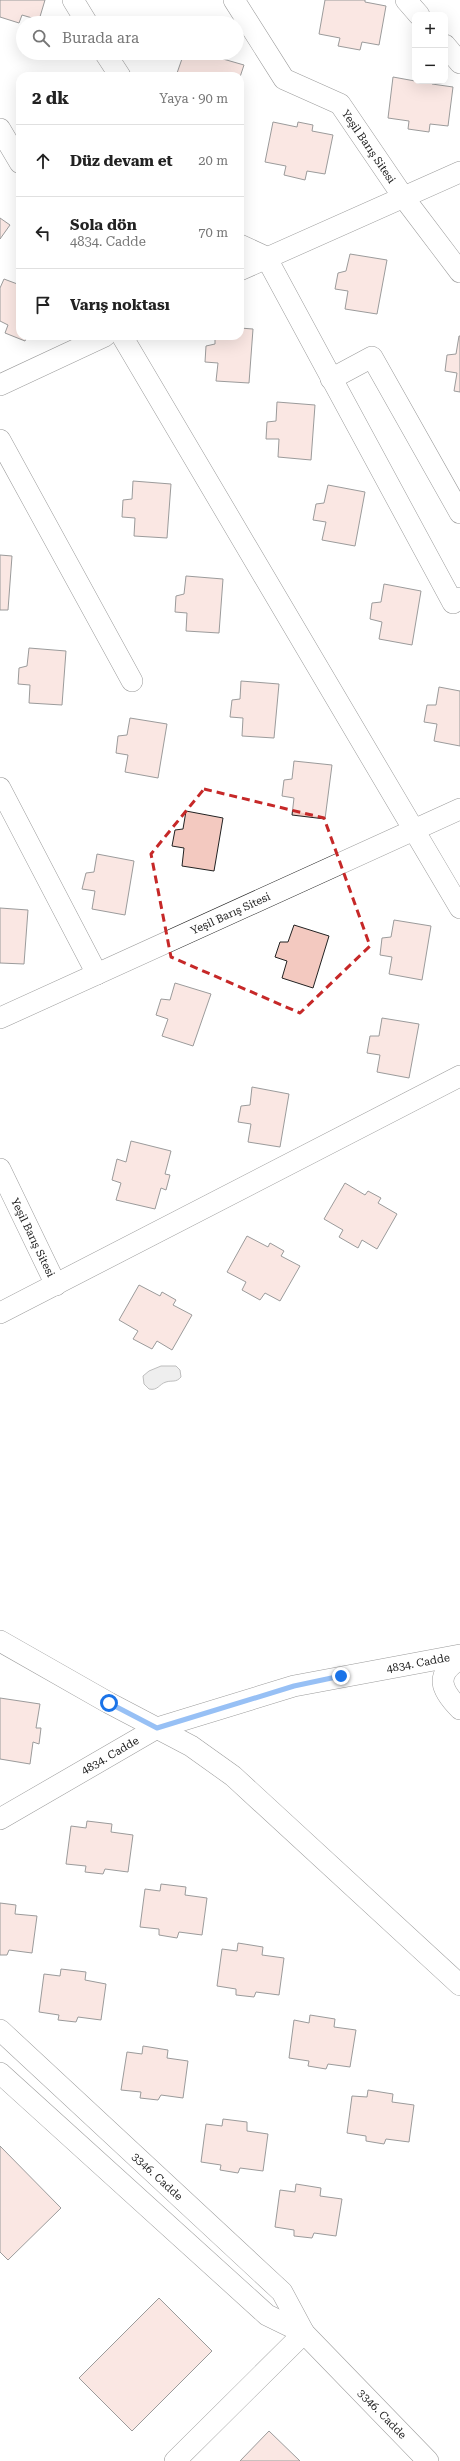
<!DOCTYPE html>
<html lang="tr">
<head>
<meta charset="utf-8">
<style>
	:root { --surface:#fff; --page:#f6f6f6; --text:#222; --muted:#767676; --line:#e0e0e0 }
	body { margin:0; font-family:"Roboto Serif",serif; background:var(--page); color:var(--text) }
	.controls { position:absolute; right:12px; top:12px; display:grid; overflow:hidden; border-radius:8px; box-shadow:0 4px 16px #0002 }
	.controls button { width:36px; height:36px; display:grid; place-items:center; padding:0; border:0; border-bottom:1px solid var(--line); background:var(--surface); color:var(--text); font:20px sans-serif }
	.stop { position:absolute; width:12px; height:12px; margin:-9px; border:3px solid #1a73e8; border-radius:50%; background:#fff }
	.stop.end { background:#1a73e8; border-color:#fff; box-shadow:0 1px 4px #0008 }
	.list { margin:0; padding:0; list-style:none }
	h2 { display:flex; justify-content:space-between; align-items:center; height:52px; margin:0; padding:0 16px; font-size:17px }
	h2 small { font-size:13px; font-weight:400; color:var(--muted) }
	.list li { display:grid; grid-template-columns:26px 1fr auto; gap:12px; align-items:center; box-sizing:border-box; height:72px; padding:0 16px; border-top:1px solid var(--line) }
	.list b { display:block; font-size:15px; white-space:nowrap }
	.list p { margin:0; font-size:13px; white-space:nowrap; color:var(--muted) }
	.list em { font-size:13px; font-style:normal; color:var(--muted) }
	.icon { flex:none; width:22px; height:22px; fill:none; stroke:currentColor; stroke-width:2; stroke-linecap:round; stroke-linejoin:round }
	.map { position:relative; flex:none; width:460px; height:2461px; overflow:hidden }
	.search { position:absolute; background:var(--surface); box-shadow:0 4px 16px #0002; left:16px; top:16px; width:228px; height:44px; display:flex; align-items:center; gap:10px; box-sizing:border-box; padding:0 14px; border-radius:22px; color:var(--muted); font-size:15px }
	.panel { position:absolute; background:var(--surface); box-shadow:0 4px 16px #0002; left:16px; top:72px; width:228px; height:268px; border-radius:12px }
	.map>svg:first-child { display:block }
</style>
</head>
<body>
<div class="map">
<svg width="460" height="2461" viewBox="0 0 460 2461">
	<rect width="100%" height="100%" fill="#fff"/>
	<path fill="#d9d9d9" stroke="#6f6f6f" d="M 161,1366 L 176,1366 L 180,1370 L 181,1377 C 176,1383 172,1380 166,1382 C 159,1384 158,1391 149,1389 L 144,1384 L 143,1376 L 149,1371 Z"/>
	<path fill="#f3c9c0" stroke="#222" d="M 0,0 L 45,0 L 39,20 L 22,15 L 19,23 L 0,17 Z
		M 325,0 L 365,0 L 365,2 L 386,6 L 379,45 L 362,42 L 360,50 L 338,46 L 340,38 L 319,34 Z
		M 184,53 L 225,53 L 223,59 L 244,65 L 240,77 L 176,76 Z
		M 393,77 L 415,81 L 433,81 L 432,84 L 453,87 L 448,126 L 430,124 L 429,132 L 408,129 L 409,121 L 388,118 Z
		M 273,122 L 297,127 L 298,122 L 313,125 L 312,131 L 333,135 L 325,174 L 307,171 L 305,180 L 284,175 L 286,166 L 265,162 Z
		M 0,218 L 10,225 L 0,239 Z
		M 350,254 L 387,260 L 377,314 L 345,309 L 348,291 L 335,289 L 338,273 L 346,271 Z
		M 4,279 L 20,285 L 20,336 L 27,336 L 25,341 L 5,333 L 8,325 L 0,321 L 0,288 Z
		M 240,328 L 253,329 L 249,383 L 216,381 L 218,363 L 205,362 L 206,346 L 215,344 L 215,336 L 240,336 Z
		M 459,336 L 460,336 L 460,392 L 454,391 L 457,373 L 445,371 L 447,355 L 456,354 Z
		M 277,402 L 315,405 L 311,460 L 278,457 L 279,439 L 266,439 L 267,422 L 276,421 Z
		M 133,481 L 171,484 L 167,538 L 134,536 L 135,518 L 122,517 L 123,500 L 132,499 Z
		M 328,485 L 365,492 L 355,546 L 322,540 L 326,522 L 313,520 L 316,504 L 324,503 Z
		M 0,555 L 12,556 L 8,610 L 0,610 Z
		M 186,576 L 223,579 L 219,633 L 186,631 L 187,613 L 175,612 L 176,596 L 184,594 Z
		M 384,584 L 421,591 L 412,645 L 379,639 L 382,622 L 370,619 L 372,603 L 381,602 Z
		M 29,648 L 66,651 L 62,705 L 29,703 L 30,685 L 18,684 L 19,668 L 27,666 Z
		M 241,681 L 279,684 L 274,738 L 242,736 L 243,718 L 230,717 L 232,700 L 240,699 Z
		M 439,687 L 460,691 L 460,746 L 434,741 L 437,724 L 424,722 L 427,705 L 436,705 Z
		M 130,718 L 167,724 L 158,778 L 125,772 L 128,755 L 116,753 L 118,736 L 127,735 Z
		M 294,761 L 332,765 L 325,819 L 292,815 L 294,798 L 282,796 L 284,780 L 292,779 Z
		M 186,811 L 223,818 L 214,871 L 182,866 L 184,848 L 172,846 L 175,830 L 183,829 Z
		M 97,854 L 134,861 L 125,915 L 92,909 L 95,891 L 82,889 L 86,873 L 94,872 Z
		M 0,908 L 28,910 L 24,964 L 0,963 Z
		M 394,920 L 431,926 L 422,980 L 389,974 L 392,957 L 380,955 L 382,938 L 391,937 Z
		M 294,925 L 329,936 L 313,988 L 282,978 L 287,961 L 275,957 L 280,942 L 288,942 Z
		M 175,983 L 211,994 L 193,1046 L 162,1036 L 168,1019 L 156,1015 L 161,999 L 170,1000 Z
		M 382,1018 L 419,1024 L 409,1078 L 377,1072 L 380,1055 L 367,1053 L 370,1036 L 379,1036 Z
		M 252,1087 L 289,1094 L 280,1147 L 248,1142 L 251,1124 L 238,1122 L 241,1106 L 250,1105 Z
		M 131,1141 L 171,1151 L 165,1174 L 170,1175 L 166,1190 L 161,1188 L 155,1209 L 116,1200 L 121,1183 L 112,1180 L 117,1159 L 126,1162 Z
		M 345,1183 L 365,1195 L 368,1191 L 381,1198 L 378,1203 L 397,1214 L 377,1249 L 362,1240 L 358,1248 L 339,1237 L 343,1230 L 324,1219 Z
		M 247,1236 L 268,1247 L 270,1243 L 284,1251 L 281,1256 L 300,1266 L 280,1301 L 265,1293 L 260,1300 L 242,1290 L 246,1282 L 227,1272 Z
		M 139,1285 L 160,1296 L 162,1292 L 176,1300 L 173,1305 L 192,1315 L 172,1350 L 157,1341 L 152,1349 L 133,1339 L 138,1331 L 119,1320 Z
		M 0,1698 L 40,1704 L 36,1728 L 41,1728 L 39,1744 L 33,1742 L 30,1764 L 0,1759 Z
		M 87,1821 L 112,1824 L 111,1832 L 133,1835 L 128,1872 L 105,1869 L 103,1874 L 85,1872 L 86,1866 L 66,1864 L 71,1826 L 86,1828 Z
		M 161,1884 L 186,1887 L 185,1895 L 207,1898 L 202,1935 L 179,1932 L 177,1938 L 159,1935 L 159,1929 L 140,1927 L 145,1889 L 160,1891 Z
		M 0,1903 L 16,1905 L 15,1914 L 37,1916 L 32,1953 L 9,1950 L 7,1955 L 0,1955 Z
		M 238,1943 L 263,1947 L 262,1955 L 284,1958 L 279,1995 L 256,1992 L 254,1997 L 236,1995 L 236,1989 L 217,1986 L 222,1949 L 237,1951 Z
		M 61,1969 L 86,1972 L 85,1980 L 106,1984 L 101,2020 L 78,2017 L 76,2022 L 58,2020 L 59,2015 L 39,2012 L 44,1974 L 60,1976 Z
		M 310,2015 L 335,2019 L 334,2027 L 356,2030 L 350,2067 L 328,2064 L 326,2069 L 308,2066 L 309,2061 L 289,2058 L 294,2020 L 309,2023 Z
		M 143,2046 L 168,2050 L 167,2058 L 188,2061 L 183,2098 L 161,2095 L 158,2100 L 140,2098 L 141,2092 L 121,2090 L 127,2052 L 142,2054 Z
		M 368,2090 L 393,2094 L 392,2102 L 414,2105 L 409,2142 L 386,2139 L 384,2144 L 366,2141 L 366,2136 L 347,2133 L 352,2096 L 367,2097 Z
		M 223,2119 L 247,2122 L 247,2131 L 268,2134 L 263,2171 L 240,2168 L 238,2173 L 220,2170 L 221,2165 L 201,2162 L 206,2124 L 222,2126 Z
		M 0,2146 L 61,2208 L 8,2260 L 0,2252 Z
		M 296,2184 L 321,2188 L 320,2196 L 342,2199 L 336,2236 L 314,2233 L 312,2238 L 294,2236 L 294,2230 L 275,2227 L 280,2190 L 295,2192 Z
		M 159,2298 L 212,2351 L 132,2431 L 79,2378 Z
		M 269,2431 L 300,2461 L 240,2461 Z"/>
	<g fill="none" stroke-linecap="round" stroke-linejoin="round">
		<g stroke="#222" stroke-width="22">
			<g id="minor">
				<path d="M 73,0 L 87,23"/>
				<path id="s1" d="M 234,0 L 284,79 L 340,104 L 404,198 L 460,272"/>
				<path d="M 406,0 L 419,15"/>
				<path d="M 445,45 L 460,63"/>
				<path d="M 105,53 L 120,76"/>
				<path d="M 0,129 L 20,163"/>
				<path d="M 240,245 L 266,257 L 453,603 L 460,598"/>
				<path d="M 240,270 L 460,172"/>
				<path d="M 122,336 L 460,908"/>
				<path d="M 331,379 L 372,357 L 460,513"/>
				<path d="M 0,385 L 105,336"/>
				<path d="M 0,440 L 132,681"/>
				<path d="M 0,788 L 97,974"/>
				<path id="s2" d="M 0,1018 L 460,809"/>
				<path id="s3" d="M 0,1169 L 56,1285"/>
				<path d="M 0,1313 L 460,1076"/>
				<path d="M 0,1641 L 109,1703 L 191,1746 L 233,1776 L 460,1985"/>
				<path d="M 460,1659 C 434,1675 441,1690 460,1709"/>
				<path id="s4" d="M 0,1819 L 157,1728 L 294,1686 L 460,1655"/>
				<path id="s5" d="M 0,2030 L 282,2292 L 304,2333 L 428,2461"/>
				<path d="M 0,2073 L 267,2315 L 304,2333"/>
				<path d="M 175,2461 L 304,2333"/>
			</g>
		</g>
		<use href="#minor" stroke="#fff" stroke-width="21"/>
	</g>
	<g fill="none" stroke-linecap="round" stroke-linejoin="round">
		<path stroke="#1a73e8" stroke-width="5" d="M 109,1703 L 157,1728 L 294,1686 L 341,1676"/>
	</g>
	<path d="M0 0H460V2461H0ZM 204,789 L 324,818 L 370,946 L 300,1013 L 171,957 L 151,854 Z" fill="#fff" fill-opacity=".55" fill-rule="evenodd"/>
	<path fill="none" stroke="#c62828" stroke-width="3" stroke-dasharray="8 5" stroke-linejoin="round" d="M 204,789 L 324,818 L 370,946 L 300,1013 L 171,957 L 151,854 Z"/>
	<g text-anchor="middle" stroke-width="3" stroke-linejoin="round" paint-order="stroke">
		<g font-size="11" fill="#222" stroke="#fff">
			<text dy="4" stroke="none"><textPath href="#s1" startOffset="206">Yeşil Barış Sitesi</textPath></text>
			<text dy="4" stroke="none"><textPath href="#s2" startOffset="253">Yeşil Barış Sitesi</textPath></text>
			<text dy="4" stroke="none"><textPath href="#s3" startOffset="76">Yeşil Barış Sitesi</textPath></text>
			<text dy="4" stroke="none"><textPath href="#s4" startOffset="451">4834. Cadde</textPath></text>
			<text dy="4" stroke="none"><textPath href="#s4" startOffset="127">4834. Cadde</textPath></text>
			<text dy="4" stroke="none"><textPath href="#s5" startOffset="215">3346. Cadde</textPath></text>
			<text dy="4" stroke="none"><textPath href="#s5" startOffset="544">3346. Cadde</textPath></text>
		</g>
	</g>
</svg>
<div class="controls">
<button>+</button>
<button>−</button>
</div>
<div class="stop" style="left:109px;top:1703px"></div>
<div class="stop end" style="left:341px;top:1676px"></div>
<div class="search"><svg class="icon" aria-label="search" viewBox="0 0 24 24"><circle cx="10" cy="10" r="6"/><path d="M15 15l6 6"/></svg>Burada ara</div>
<section class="panel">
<h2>2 dk<small>Yaya · 90 m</small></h2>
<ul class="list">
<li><svg class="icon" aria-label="ahead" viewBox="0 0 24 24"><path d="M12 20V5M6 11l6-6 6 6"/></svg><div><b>Düz devam et</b></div><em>20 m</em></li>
<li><svg class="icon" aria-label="left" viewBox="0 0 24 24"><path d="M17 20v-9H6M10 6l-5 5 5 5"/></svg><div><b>Sola dön</b><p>4834. Cadde</p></div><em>70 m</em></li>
<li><svg class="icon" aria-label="arrive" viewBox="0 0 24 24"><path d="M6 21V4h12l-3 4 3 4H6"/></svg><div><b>Varış noktası</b></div></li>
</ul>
</section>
</div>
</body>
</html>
